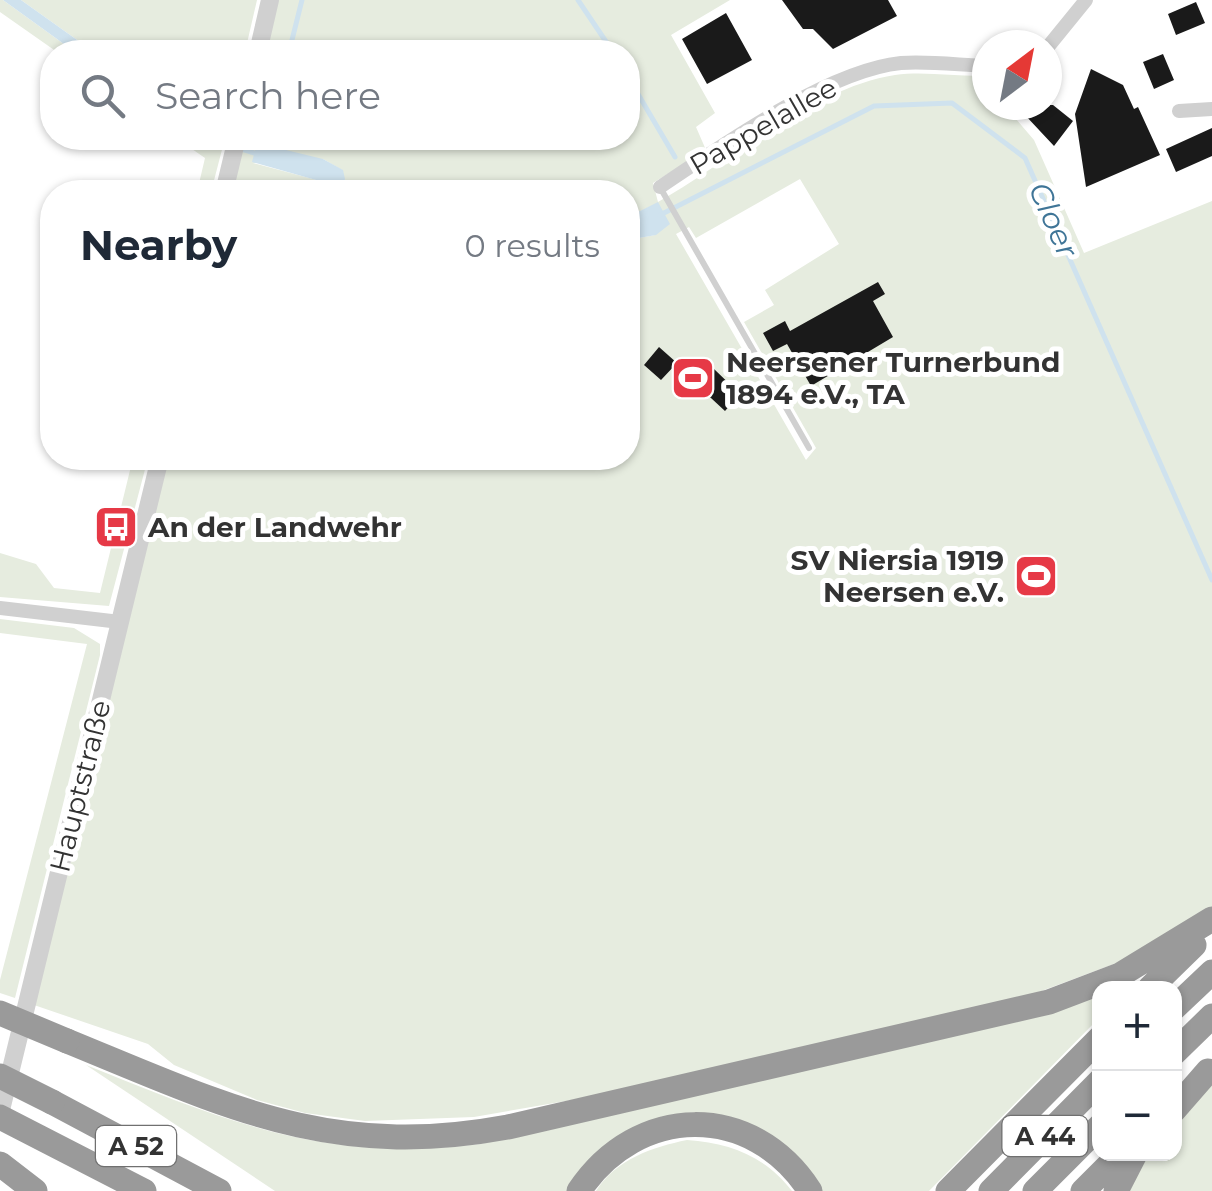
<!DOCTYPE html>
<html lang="en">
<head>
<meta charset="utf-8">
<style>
	:root { --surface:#fff; --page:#f6f6f7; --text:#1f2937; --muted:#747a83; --line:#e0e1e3 }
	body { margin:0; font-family:Montserrat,sans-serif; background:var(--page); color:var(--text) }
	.controls { position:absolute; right:30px; bottom:30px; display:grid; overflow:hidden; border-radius:20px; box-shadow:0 2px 8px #0004 }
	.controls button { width:90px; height:90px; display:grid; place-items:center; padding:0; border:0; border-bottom:2px solid var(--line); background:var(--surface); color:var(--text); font:50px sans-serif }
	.compass { position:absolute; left:972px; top:30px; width:90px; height:90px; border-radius:50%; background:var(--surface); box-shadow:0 2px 8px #0004; rotate:32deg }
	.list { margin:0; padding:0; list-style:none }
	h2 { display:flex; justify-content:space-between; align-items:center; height:130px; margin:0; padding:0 40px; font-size:42px }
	h2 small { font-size:32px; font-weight:400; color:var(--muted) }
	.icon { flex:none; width:55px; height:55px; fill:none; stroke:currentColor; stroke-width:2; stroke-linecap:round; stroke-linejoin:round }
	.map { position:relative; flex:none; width:1212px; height:1191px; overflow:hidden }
	.search { position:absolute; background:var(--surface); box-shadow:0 2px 8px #0004; left:40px; top:40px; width:600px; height:110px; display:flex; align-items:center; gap:25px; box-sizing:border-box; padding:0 35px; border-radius:40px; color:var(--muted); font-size:38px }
	.panel { position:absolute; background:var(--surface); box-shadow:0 2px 8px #0004; left:40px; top:180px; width:600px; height:290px; border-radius:40px }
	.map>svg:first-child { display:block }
</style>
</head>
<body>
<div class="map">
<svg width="1212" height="1191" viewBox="0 0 1212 1191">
	<rect width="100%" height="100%" fill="#fff"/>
	<path fill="#e6ecdf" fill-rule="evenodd" d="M 0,0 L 3,0 L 75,52 L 57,52 L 0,12 Z
		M 21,0 L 257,0 L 245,52 L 94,52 Z
		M 278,0 L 730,0 L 671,35 L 715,113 L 696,127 L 706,150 L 653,183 L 658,202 C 724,165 814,87 895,75 C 926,71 956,77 987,76 L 987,105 L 1004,105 L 1034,140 L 1084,253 L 1212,201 L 1212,908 L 1130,958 L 1020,999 L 595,1096 L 474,1117 L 365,1121 L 305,1113 L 257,1100 L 174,1065 L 148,1044 L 34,1005 L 167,458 L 628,458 L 628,240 L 655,235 L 658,203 L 628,217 L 628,192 L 339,192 L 342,170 L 323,159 L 253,163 L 317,180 L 316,192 L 231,192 L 244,138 L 628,138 L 628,52 L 265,52 ZM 800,179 L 839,244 L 765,290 L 774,305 L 744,322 L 816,448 L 806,460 L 676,234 L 689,227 L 696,238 Z
		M 176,138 L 209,144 L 211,138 L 225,138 L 211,192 L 197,192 L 205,158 Z
		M 133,458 L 148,458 L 109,606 L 0,597 L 0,553 L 36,564 L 54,588 L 100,593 Z
		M 0,619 L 74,628 L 100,644 L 100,655 L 15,998 L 0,993 L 0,980 L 87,644 L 0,633 Z
		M 1099,993 L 1099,1018 L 929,1191 L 819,1191 L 793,1156 L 683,1117 L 569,1191 L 275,1191 L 86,1065 C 228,1122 323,1163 480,1144 L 923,1043 Z
		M 1212,1081 L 1212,1191 L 1129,1191 L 1147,1154 L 1174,1154 L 1175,1120 Z
		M 687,1140 C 730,1143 765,1156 792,1191 L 596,1191 C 616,1159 653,1147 687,1140 Z"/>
	<path fill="#cfe2ee" d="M 3,0 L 21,0 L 94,52 L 75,52 Z
		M 257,143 L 323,159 L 343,170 L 345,179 L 339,192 L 317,192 L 316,180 L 252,162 Z
		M 658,202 L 670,224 L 656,235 L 628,240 L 628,217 Z"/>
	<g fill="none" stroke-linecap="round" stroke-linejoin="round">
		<path stroke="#cfe2ee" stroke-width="5" d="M 578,0 L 613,52
			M 289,52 L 302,0
			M 628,77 L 675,157
			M 207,138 L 257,154
			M 660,215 L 874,106 L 952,103 L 1025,158 L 1212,580"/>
	</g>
	<path fill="#1a1a1a" d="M 782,0 L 888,0 L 897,16 L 833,49 L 813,29 L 803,29 Z
		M 1196,2 L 1205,23 L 1176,35 L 1168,14 Z
		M 726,13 L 752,60 L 707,84 L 682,39 Z
		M 1163,54 L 1174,80 L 1154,89 L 1143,62 Z
		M 1091,69 L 1123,85 L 1134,109 L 1138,107 L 1160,155 L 1086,187 L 1075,114 Z
		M 1033,105 L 1053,105 L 1073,121 L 1054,146 L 1025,115 Z
		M 1212,128 L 1212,156 L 1176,172 L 1166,149 Z
		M 878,282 L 885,294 L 873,301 L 893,337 L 811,386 L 787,344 L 773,351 L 763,333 L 785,321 L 790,331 Z
		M 659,347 L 677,363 L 661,380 L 644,365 Z
		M 714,369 L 740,394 L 725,411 L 698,386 Z"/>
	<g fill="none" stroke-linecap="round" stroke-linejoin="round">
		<path stroke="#d0d0d0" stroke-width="6" d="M 661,189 L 809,448"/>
		<path stroke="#d0d0d0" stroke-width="14" d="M 1047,48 L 1086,0
			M 1179,111 L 1212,109
			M 660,187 C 721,146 829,70 901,63 C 929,61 959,65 987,66
			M 0,608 L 120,622"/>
		<path stroke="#d0d0d0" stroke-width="18" d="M 258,52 L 270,0
			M 224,192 L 237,138
			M 0,1114 L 160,458"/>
		<path stroke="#9a9a9a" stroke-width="25" d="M 1150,988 L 1194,945
			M 1174,1008 L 1212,972
			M 67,1041 C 226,1106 331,1160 508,1127 L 1049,1002 L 1120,975 L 1212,919
			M 1174,1053 L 1212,1016
			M 52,1102 L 219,1191
			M 1174,1110 L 1208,1071
			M 0,1117 L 144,1191
			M 0,1164 L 35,1191
			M 579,1191 C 637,1104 752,1101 810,1191
			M 948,1191 L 1100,1038
			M 991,1191 L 1100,1081
			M 1035,1191 L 1100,1126
			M 1083,1191 L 1120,1154
			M 1116,1191 L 1135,1154"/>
		<path stroke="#9a9a9a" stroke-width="25" d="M 0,1013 L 67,1041
			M 0,1076 L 52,1102"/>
	</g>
	<defs>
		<g id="stadium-square" transform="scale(2.25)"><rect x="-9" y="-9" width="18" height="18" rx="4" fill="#e63946" stroke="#fff"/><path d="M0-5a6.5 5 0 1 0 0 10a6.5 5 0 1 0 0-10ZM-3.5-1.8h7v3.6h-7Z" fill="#fff"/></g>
		<g id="bus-square" transform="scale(2.25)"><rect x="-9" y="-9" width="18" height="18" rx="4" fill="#e63946" stroke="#fff"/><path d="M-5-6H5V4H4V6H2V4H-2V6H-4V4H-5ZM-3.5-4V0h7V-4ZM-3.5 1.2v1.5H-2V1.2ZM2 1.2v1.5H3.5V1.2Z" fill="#fff"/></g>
	</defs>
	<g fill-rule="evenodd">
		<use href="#stadium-square" x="693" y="378"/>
		<use href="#bus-square" x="116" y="527"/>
		<use href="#stadium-square" x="1036" y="576"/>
	</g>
	<g text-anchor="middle" stroke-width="10" stroke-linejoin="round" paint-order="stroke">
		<g fill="#fff" stroke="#707070" stroke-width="2.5">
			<rect x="1002.5" y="1116" width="85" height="40" rx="8"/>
			<rect x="96" y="1126" width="80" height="40" rx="8"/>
		</g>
		<g font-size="25" font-weight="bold" fill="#333">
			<text x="1045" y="1145">A 44</text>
			<text x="136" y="1155">A 52</text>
		</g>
		<g font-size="28" fill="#333" stroke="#fff">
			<text transform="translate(763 126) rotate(-30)" y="10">Pappelallee</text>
			<text transform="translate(80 786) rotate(-76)" y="10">Hauptstraße</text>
		</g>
		<g font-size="28" font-weight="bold" fill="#333" stroke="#fff" text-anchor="start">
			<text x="726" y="372">Neersener Turnerbund<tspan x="726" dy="32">1894 e.V., TA</tspan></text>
			<text x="148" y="537">An der Landwehr</text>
			<text x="1004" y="570" text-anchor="end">SV Niersia 1919<tspan x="1004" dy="32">Neersen e.V.</tspan></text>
		</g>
		<g font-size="30" font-style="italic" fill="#3f7597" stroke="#fff">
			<text transform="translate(1053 220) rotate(66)" y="10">Cloer</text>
		</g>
	</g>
</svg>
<div class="controls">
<button>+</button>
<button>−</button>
</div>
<svg class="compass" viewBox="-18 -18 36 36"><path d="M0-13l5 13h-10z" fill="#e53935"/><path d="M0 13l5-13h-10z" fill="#747a83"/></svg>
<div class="search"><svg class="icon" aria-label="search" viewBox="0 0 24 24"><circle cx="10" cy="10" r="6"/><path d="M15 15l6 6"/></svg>Search here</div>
<section class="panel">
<h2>Nearby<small>0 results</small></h2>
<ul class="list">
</ul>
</section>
</div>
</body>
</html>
